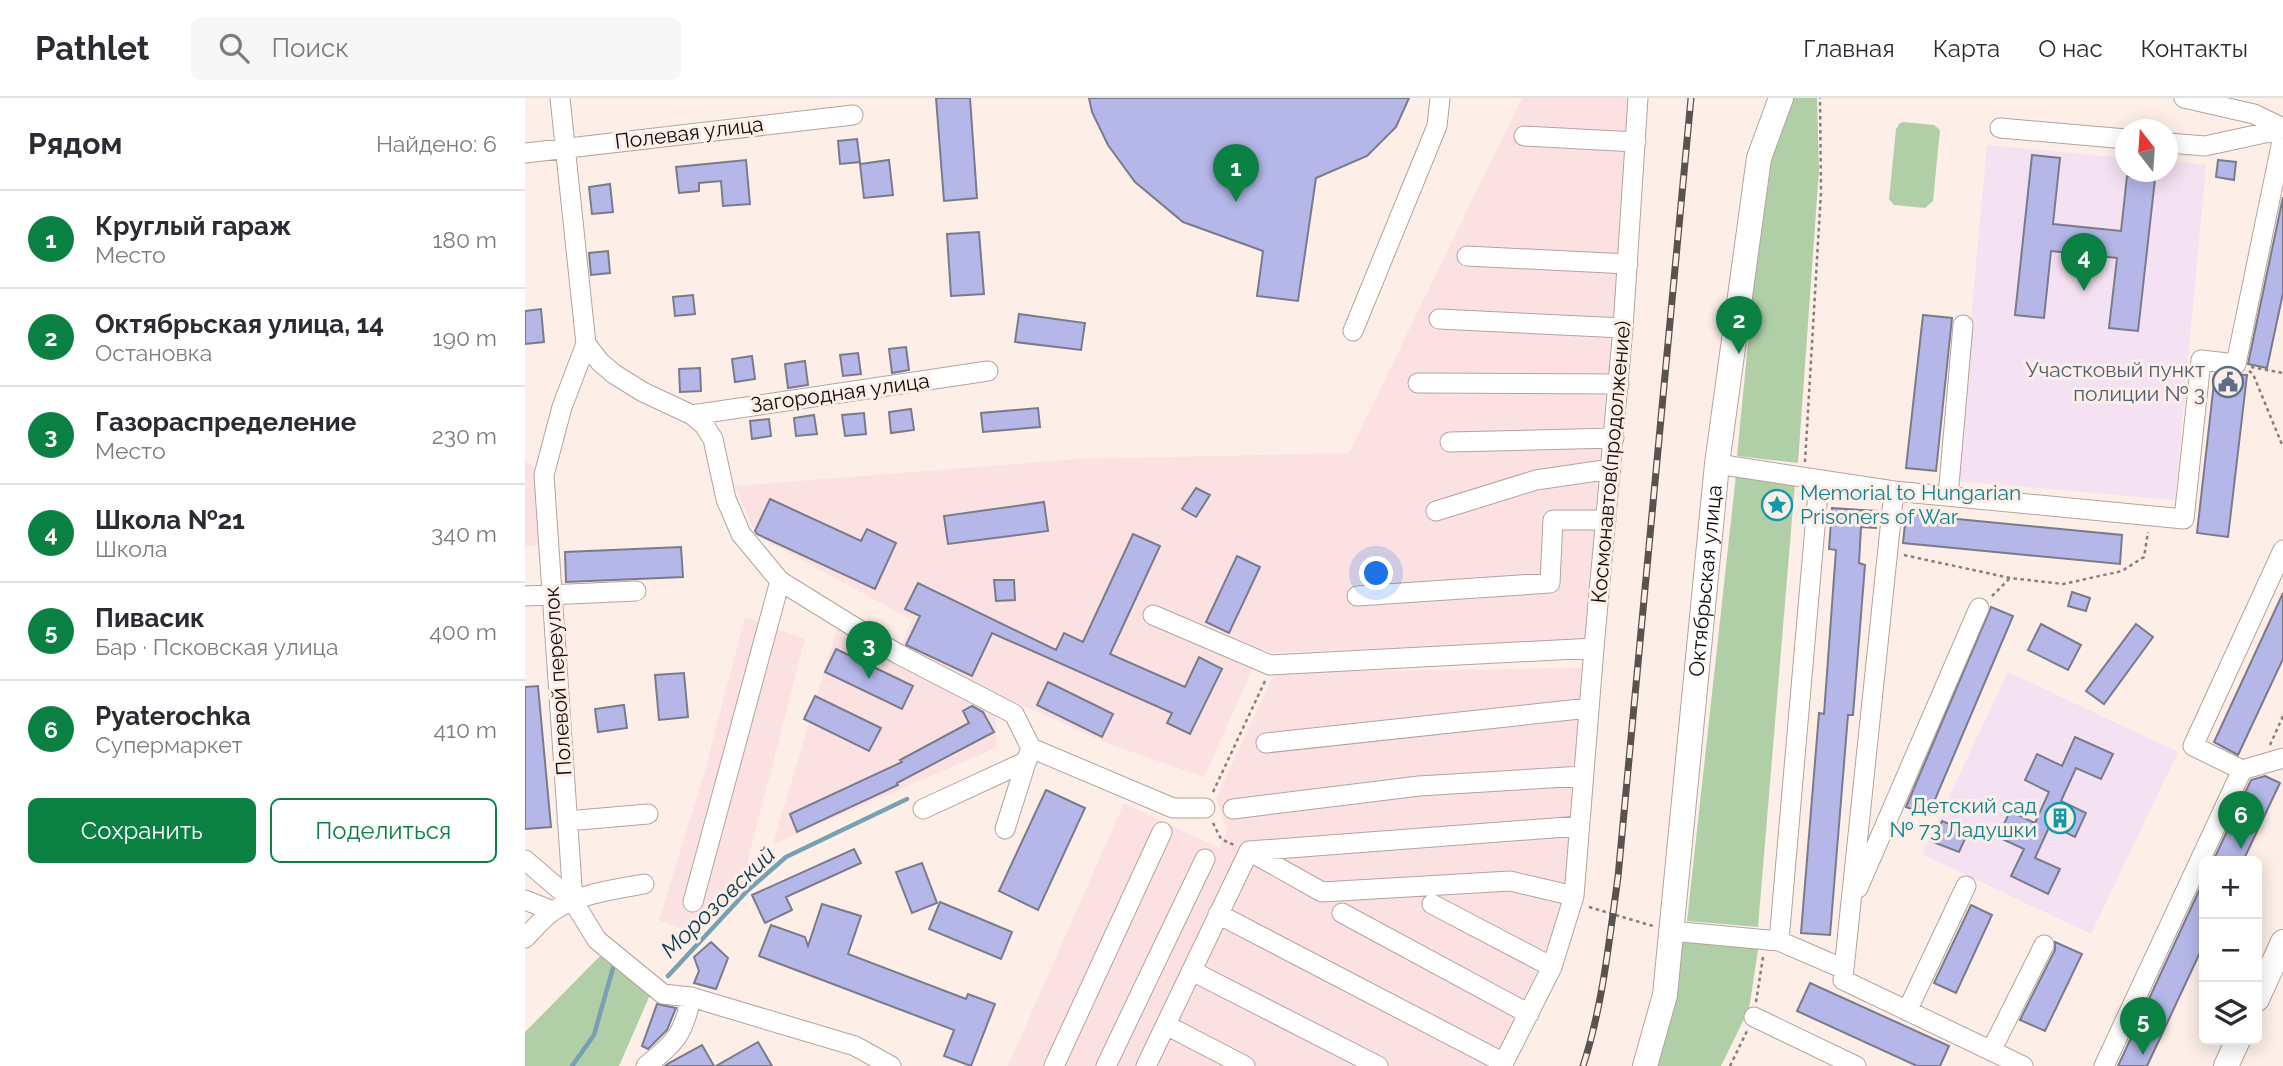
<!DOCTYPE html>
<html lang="ru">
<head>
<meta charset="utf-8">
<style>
	:root { --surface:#fff; --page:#f7f7f7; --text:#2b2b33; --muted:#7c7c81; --line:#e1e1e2; --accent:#0b8043 }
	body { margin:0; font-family:Raleway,sans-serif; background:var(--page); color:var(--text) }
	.controls { position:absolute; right:21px; bottom:21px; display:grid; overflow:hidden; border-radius:10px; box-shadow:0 4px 18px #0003 }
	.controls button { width:63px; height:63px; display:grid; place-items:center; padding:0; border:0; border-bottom:2px solid var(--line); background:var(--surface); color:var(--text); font:35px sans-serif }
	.compass { position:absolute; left:1590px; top:21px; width:63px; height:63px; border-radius:50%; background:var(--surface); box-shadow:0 4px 18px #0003; rotate:343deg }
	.you { position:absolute; left:852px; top:476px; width:24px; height:24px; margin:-18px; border:5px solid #fff; border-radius:50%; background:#1a73e8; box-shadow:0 0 0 10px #1a73e833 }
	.badge { display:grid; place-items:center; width:46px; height:46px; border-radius:50%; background:var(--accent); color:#fff; font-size:23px; font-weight:700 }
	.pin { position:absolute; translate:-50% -58px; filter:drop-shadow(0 2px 4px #0008) }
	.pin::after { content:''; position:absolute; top:37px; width:24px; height:21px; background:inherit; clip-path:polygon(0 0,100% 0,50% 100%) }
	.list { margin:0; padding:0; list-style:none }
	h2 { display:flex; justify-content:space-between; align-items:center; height:91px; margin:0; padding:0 28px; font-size:30px }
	h2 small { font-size:23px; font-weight:400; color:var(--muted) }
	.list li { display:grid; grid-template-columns:46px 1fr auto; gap:21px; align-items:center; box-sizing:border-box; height:98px; padding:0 28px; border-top:2px solid var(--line) }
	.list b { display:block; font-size:26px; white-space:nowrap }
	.list p { margin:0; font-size:23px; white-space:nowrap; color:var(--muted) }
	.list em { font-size:23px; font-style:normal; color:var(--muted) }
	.actions { display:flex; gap:14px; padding:21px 28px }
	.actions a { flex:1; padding:16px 0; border:2px solid var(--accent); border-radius:10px; text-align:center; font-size:24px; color:var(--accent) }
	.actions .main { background:var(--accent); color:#fff }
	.icon { flex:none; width:38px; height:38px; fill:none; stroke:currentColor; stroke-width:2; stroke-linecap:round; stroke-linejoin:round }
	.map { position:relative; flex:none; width:1758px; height:968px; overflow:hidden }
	header { display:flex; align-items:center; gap:42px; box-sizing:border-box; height:98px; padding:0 35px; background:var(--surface); border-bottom:2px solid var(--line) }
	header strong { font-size:33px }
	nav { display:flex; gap:38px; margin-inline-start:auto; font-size:24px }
	.search { width:490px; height:63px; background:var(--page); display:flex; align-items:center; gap:18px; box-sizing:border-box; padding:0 24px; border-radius:10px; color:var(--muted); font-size:26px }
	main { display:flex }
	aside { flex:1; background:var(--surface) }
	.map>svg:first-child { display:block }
</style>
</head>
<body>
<header>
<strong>Pathlet</strong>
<div class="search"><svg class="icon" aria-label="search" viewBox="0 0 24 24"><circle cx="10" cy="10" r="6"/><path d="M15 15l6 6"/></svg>Поиск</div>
<nav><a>Главная</a><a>Карта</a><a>О нас</a><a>Контакты</a></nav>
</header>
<main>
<aside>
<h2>Рядом<small>Найдено: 6</small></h2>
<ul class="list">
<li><span class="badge">1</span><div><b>Круглый гараж</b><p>Место</p></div><em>180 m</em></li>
<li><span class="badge">2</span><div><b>Октябрьская улица, 14</b><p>Остановка</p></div><em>190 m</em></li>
<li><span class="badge">3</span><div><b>Газораспределение</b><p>Место</p></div><em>230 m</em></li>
<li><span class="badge">4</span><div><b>Школа №21</b><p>Школа</p></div><em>340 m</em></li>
<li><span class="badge">5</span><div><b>Пивасик</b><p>Бар · Псковская улица</p></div><em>400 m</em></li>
<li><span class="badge">6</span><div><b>Pyaterochka</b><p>Супермаркет</p></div><em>410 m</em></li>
</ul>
<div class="actions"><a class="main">Сохранить</a><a>Поделиться</a></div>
</aside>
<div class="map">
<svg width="1758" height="968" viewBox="0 0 1758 968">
	<rect width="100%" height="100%" fill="#fdefe8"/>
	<path fill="#fce1e2" d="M 997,0 L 1104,0 L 1095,176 L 1061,542 L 749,555 L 737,550 L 679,679 L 584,646 L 451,586 L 376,548 L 387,522 L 231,437 L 210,388 L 553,361 L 824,355 Z
		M 0,362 L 10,370 L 15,446 L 0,449 Z
		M 220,519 L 280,541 L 217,785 L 170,836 L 134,822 L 178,680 Z
		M 312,530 L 471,617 L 471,650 L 248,746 Z
		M 1057,570 L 1044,777 L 1025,857 L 965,968 L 483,968 L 599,705 L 694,750 L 702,732 L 691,700 L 750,574 Z"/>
	<path fill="#f4e1f2" d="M 1462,47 L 1600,60 L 1601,74 L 1643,74 L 1643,63 L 1681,67 L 1650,402 L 1431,383 Z
		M 1483,574 L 1653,654 L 1566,836 L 1397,756 Z"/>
	<path fill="#b1cfa7" d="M 1265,0 L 1292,0 L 1294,72 L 1273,365 L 1212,358 L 1239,81 Z
		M 1379,24 L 1409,27 L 1415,32 L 1408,103 L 1400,110 L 1369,107 L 1364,101 L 1371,31 L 1375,25 Z
		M 1211,377 L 1270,385 L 1233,829 L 1162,823 Z
		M 1156,840 L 1234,846 L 1224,911 L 1196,968 L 1127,968 Z
		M 75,858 L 128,890 L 94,968 L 0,968 L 0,934 Z"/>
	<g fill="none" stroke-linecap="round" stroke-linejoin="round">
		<path stroke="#78a0b3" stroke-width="4.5" d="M 143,878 L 222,793 L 261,759 L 382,701
			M 47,968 L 69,937 L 88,870"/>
	</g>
	<path fill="#b5b7e9" stroke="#7a7b8a" stroke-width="2" d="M 411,0 L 445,0 L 452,100 L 419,103 Z
		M 564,0 L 884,0 L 871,29 L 842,58 L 791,80 L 773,203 L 732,198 L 738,153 L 658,124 L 610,84 L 583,47 L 567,14 Z
		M 332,41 L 335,64 L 315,66 L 313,43 Z
		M 1507,57 L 1535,60 L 1528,126 L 1596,133 L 1602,78 L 1630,81 L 1613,233 L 1584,230 L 1592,160 L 1526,153 L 1519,220 L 1490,217 Z
		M 221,62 L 225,106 L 198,108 L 196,83 L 174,85 L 174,93 L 154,95 L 151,69 Z
		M 364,62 L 368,97 L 339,100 L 335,66 Z
		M 1693,62 L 1711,64 L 1709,82 L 1691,79 Z
		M 85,86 L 88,114 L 67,116 L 64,89 Z
		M 1758,99 L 1758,195 L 1742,270 L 1723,266 Z
		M 454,134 L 459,196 L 426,198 L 422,136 Z
		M 83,153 L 85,175 L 66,177 L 64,155 Z
		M 168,197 L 170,216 L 150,218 L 148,199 Z
		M 16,211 L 19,244 L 0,246 L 0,213 Z
		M 494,216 L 560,225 L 556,252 L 490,244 Z
		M 1398,217 L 1427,220 L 1411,373 L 1381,370 Z
		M 381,249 L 384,272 L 367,275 L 364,251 Z
		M 333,255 L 336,276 L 318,278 L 315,257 Z
		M 227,258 L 230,281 L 210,284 L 207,261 Z
		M 280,263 L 283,287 L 263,290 L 260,266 Z
		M 175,270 L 176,293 L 155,294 L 154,271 Z
		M 1690,276 L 1722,277 L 1703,439 L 1672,435 Z
		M 513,310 L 515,329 L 458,334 L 456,315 Z
		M 386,311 L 389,332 L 366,335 L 364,314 Z
		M 339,315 L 341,336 L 320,338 L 317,317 Z
		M 289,317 L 292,336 L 271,338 L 269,320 Z
		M 244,321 L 246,338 L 227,341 L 225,323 Z
		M 671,390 L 685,397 L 671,419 L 657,411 Z
		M 245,401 L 336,443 L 342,431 L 371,445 L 350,491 L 232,436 L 230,433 Z
		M 519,404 L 523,433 L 423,446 L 419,418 Z
		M 1307,410 L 1352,413 L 1351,430 L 1336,429 L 1334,465 L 1340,467 L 1328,617 L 1323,617 L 1305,837 L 1276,835 L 1294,615 L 1299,616 L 1311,452 L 1304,451 Z
		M 1381,416 L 1597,437 L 1595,466 L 1378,445 Z
		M 608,436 L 635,448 L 585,556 L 660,589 L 674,559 L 697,571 L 665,636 L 642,625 L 647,615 L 467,535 L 447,578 L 381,547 L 395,518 L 380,511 L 393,485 L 531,552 L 539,535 L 558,544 Z
		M 156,449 L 158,479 L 41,484 L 40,454 Z
		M 712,458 L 735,469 L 704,535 L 681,524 Z
		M 469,482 L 489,482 L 490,502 L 471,503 Z
		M 1547,494 L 1565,500 L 1561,513 L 1543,508 Z
		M 1758,495 L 1758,561 L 1713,657 L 1689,644 Z
		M 1466,509 L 1488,518 L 1403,718 L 1381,709 Z
		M 1516,526 L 1556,547 L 1543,572 L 1503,552 Z
		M 1611,526 L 1628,539 L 1579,606 L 1561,593 Z
		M 311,551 L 388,588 L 377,611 L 300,574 Z
		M 159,575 L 163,619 L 134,622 L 130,577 Z
		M 523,584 L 588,616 L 577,639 L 512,607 Z
		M 13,588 L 26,729 L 0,731 L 0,589 Z
		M 290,598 L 356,630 L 344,653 L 279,621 Z
		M 99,607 L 102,630 L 73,634 L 70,611 Z
		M 447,608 L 458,614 L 469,634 L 372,685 L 373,687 L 272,734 L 265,716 L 377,664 L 375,662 L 444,625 L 438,613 Z
		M 1550,639 L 1588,656 L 1576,681 L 1551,670 L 1536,703 L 1561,715 L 1550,739 L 1525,727 L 1510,760 L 1535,771 L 1523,796 L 1486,778 L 1499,751 L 1473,739 L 1485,713 L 1510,725 L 1524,694 L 1500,682 L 1512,656 L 1537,668 Z
		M 1740,678 L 1755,685 L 1718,763 L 1688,763 L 1726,682 Z
		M 521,692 L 560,710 L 513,812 L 474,793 Z
		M 1417,723 L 1443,734 L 1434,754 L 1408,744 Z
		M 329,751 L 336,765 L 261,799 L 267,812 L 240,825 L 227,797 Z
		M 397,765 L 412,805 L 387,815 L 371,774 Z
		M 1679,782 L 1679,846 L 1622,968 L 1593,968 Z
		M 415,804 L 487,834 L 476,861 L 404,831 Z
		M 297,806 L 336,818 L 323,856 L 441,901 L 443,896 L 470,906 L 446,968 L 419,958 L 429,932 L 234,858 L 246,827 L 280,839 L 283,848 Z
		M 1446,807 L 1467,817 L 1431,895 L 1409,885 Z
		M 186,844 L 203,860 L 191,891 L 169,885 L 174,873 L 169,859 Z
		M 1530,844 L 1557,856 L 1520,933 L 1495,922 L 1530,852 Z
		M 1285,885 L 1424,948 L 1415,968 L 1392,968 L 1272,913 Z
		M 132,906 L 151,910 L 142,932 L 123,951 L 117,948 Z
		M 233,944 L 247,968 L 191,968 Z
		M 177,947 L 189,968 L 140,968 L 144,965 Z"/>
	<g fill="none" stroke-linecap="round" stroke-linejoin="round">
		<g stroke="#b4a39b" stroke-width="21">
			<path id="minor" d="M 35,0 L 61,246 L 37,309 L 19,377 L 48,803 L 72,842 L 138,896 L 166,899 L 330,948 L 366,968
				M 1659,0 L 1729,16 L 1758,30
				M 1475,30 L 1601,41
				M 999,38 L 1111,44
				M 1643,45 L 1680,48 L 1758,31
				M 0,55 L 328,17
				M 942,158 L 1103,166
				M 914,221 L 1098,230
				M 828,233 L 912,28 L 915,0
				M 61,246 L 75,264 L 89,276 L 118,294 L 167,317 L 179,327 L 188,341 L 201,401 L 216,436 L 255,483 L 373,556 L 489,616 L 506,650 L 648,710 L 680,710
				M 893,285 L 1094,286
				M 167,317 L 463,273
				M 925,344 L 1089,340
				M 1192,366 L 1369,393 L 1659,421 L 1676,262 L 1711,266 L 1758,38
				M 1423,398 L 1438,227
				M 911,413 L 1011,382 L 1086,371
				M 0,498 L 111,493
				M 832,498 L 1025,485 L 1028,422 L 1081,422
				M 628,517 L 745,567 L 1069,550
				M 741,645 L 1064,610
				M 1717,672 L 1758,660
				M 398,711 L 502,663
				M 708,711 L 894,688 L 1058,678
				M 42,723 L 123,716
				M 480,731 L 504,655
				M 724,753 L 797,794 L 985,783 L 1049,798
				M 0,762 L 48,803
				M 1333,790 L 1454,510
				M 0,802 L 28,813
				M 168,804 L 255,483
				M 907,806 L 1027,869
				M 817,815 L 1004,916
				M 693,816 L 979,965
				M 1146,833 L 1254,843 L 1319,871 L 1318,882 L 1498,968
				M 0,840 C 9,831 18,820 28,813 C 53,796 90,791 119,786
				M 1254,843 L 1294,383
				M 1319,871 L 1369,393
				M 667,873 L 853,968
				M 1382,913 L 1441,788
				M 1229,919 L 1331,968
				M 641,927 L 720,968
				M 1466,953 L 1519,847
				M 121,968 C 150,945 159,936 166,899
				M 529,968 L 637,734
				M 581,968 L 680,761
				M 621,968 L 724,753 L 1054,728
				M 977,968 L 1027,869 L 1049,798 L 1069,550 L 1098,230 L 1113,0
				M 1579,968 L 1717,672 L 1668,648 L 1758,452"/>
		</g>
		<g stroke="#b4a39b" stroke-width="26">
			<g id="major">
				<path d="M 1732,901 L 1758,844"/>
				<path id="s1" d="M 1120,968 L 1140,897 L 1192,366 L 1234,60 L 1256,0"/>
				<path d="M 1701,968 L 1713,942"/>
			</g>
		</g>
		<path stroke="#887e79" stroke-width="2.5" stroke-dasharray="3.5 3.5" stroke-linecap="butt" d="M 1726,269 L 1758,275
			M 1724,273 L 1728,276 L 1758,349
			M 1280,364 L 1296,94 L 1295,0
			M 1379,457 L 1485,480 L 1538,486 L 1597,473 L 1619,459 L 1623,434
			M 1467,498 L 1484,481
			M 1745,647 L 1758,618
			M 688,694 L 740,583
			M 688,725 L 696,741 L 709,747
			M 1064,809 L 1128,828
			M 1231,904 L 1238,859
			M 1205,968 L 1222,933"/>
		<use href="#minor" stroke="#fff" stroke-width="19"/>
		<use href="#major" stroke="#fff" stroke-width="24"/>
		<g stroke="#5a524e" stroke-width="7">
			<path id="rail" d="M 1058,968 C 1078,907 1084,842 1093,779 L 1166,0"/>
		</g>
		<use href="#rail" stroke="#fdefe8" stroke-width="4.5" stroke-dasharray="13" stroke-linecap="butt"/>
	</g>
	<defs>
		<g id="civic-ring" transform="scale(1.575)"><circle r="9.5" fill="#fdefe8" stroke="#5c6f8a" stroke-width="1.5"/><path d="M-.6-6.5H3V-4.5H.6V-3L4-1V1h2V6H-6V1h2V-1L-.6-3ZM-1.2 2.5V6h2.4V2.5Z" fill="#5c6f8a"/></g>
		<g id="sight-ring" transform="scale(1.575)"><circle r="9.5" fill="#fdefe8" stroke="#0f9aa8" stroke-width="1.5"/><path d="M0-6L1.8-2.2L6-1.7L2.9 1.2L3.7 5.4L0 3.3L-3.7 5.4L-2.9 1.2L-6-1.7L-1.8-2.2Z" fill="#0f9aa8"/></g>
		<g id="building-ring" transform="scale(1.575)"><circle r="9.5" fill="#fdefe8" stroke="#0f9aa8" stroke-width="1.5"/><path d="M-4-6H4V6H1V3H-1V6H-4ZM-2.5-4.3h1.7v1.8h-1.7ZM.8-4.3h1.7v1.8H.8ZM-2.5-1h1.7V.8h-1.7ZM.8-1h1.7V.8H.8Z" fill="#0f9aa8"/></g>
	</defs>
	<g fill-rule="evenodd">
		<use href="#civic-ring" x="1703" y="284"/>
		<use href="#sight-ring" x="1252" y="407"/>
		<use href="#building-ring" x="1535" y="720"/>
	</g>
	<g text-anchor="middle" stroke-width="6" stroke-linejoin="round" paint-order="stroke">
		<g font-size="21" fill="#130d0a" stroke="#fdefe8">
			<text transform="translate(164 35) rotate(-7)" y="7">Полевая улица</text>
			<text transform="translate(315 295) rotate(-8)" y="7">Загородная улица</text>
			<text transform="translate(1086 364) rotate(-85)" y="7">Космонавтов(продолжение)</text>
			<text dy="7" stroke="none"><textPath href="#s1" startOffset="490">Октябрьская улица</textPath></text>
			<text transform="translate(33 583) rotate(-94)" y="7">Полевой переулок</text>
		</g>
		<g font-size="21" fill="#4e5e75" stroke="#fdefe8" text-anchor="end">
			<text x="1680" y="279">Участковый пункт<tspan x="1680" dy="24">полиции № 3</tspan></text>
		</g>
		<g font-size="21" fill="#0d838f" stroke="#fdefe8" text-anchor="start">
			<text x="1275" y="402">Memorial to Hungarian<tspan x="1275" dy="24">Prisoners of War</tspan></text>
			<text x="1512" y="715" text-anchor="end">Детский сад<tspan x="1512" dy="24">№ 73 Ладушки</tspan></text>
		</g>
		<g font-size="23" font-style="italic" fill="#0e4053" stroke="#fdefe8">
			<text transform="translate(193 804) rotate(-44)" y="8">Морозовский</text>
		</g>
	</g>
</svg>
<div class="controls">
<button>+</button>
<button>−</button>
<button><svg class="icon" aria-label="layers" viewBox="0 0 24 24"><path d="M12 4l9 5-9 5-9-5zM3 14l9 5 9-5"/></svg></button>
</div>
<svg class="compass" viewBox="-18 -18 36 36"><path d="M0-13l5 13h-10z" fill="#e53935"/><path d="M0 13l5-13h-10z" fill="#7c7c81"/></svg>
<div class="you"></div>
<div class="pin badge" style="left:711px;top:104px">1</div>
<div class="pin badge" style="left:1214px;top:256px">2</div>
<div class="pin badge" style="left:344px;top:581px">3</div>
<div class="pin badge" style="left:1559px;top:193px">4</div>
<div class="pin badge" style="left:1618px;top:957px">5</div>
<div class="pin badge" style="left:1716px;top:751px">6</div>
</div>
</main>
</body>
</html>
